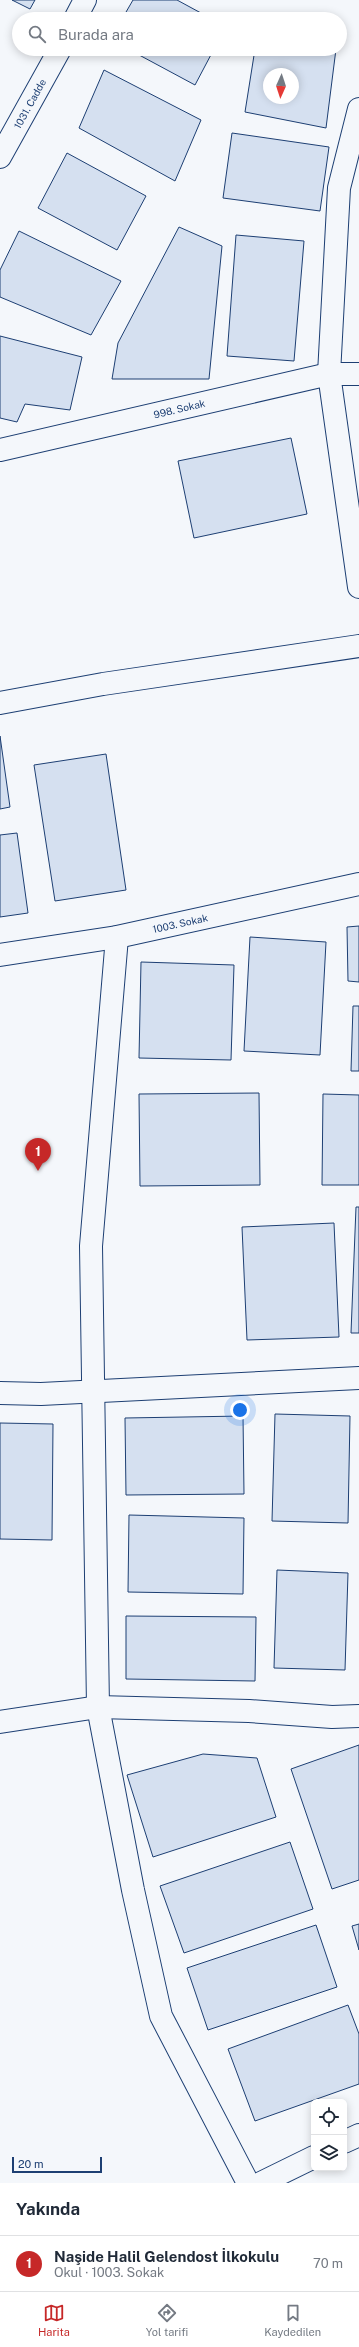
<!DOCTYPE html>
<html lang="tr">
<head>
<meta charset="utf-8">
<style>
	:root { --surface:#fff; --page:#f6f6f7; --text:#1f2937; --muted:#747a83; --line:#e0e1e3; --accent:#c62828 }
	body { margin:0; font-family:"Public Sans",sans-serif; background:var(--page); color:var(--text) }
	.controls { position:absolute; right:12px; bottom:12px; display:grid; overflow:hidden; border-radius:6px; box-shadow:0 2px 10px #0003 }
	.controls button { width:36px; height:36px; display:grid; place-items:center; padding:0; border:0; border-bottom:1px solid var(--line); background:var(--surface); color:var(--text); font:20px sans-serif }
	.compass { position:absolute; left:263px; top:68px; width:36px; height:36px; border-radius:50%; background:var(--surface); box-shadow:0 2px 10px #0003; rotate:183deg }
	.scale { position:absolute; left:12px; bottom:10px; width:90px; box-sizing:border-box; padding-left:4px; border:2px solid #1d3f73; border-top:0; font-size:11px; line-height:14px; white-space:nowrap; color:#1d3f73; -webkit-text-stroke:3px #f4f7fb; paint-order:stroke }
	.you { position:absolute; left:240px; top:1410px; width:14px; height:14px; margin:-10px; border:3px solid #fff; border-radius:50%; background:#1a73e8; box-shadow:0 0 0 6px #1a73e833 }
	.badge { display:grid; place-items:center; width:26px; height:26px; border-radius:50%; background:var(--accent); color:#fff; font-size:13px; font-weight:700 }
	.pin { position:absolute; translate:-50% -33px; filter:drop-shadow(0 1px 2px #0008) }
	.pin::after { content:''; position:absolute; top:21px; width:14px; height:12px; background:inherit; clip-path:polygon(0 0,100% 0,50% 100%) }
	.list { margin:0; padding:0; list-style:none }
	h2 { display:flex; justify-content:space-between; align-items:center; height:52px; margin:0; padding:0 16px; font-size:17px }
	h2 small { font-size:13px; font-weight:400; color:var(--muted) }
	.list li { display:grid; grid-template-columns:26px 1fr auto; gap:12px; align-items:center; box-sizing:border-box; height:56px; padding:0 16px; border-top:1px solid var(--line) }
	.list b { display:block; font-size:15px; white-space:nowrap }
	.list p { margin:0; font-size:13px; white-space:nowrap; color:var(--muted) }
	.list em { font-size:13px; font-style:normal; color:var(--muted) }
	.icon { flex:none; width:22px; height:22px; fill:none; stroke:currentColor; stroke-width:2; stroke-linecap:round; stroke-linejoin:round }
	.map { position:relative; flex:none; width:359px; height:2183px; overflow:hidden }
	.search { position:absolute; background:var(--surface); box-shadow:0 2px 10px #0003; left:12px; right:12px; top:12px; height:44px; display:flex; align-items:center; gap:10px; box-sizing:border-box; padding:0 14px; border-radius:22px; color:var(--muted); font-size:15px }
	.sheet { height:108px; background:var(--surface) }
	nav { display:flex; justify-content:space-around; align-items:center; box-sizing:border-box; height:56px; border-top:1px solid var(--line); background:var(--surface); font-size:11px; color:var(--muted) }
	nav a { display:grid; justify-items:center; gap:2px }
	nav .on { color:var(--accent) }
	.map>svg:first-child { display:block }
</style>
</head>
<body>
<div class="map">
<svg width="359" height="2183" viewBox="0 0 359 2183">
	<rect width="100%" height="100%" fill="#f4f7fb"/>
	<path fill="#d5e0f0" stroke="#1d3f73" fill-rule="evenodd" d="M 12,0 L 35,0 L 30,9 Z
		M 133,0 L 177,0 L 212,19 L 122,19 Z
		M 260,17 L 283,19 L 259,19 Z
		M 128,49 L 214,49 L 195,85 Z
		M 255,49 L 336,49 L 326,128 L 245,112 ZM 269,74 L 293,74 L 293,98 L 269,98 Z
		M 104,70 L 201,120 L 175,181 L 79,128 Z
		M 232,133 L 329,147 L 320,211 L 223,198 Z
		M 67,153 L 146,196 L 117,250 L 38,208 Z
		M 179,227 L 222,246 L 209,379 L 112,379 L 118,343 Z
		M 19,231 L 121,281 L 91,335 L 0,297 L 0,270 Z
		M 236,235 L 304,241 L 294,361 L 227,356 Z
		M 0,336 L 82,357 L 70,410 L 25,404 L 17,422 L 0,418 Z
		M 291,438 L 307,514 L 194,538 L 178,461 Z
		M 0,736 L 10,807 L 0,809 Z
		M 106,754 L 126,890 L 55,901 L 34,765 Z
		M 17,833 L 28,913 L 0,917 L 0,835 Z
		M 359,926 L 359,982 L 348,981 L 347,927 Z
		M 250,937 L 326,942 L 320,1055 L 244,1051 Z
		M 141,962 L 234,965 L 231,1060 L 139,1058 Z
		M 353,1006 L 359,1006 L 359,1071 L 351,1071 Z
		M 259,1093 L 260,1185 L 140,1186 L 139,1094 Z
		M 323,1094 L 359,1095 L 359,1185 L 322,1185 Z
		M 356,1207 L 359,1207 L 359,1333 L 351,1333 Z
		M 334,1223 L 339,1337 L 247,1340 L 242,1227 Z
		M 275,1414 L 350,1416 L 348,1523 L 272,1521 Z
		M 243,1416 L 244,1494 L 126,1495 L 125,1418 Z
		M 0,1423 L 53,1424 L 52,1540 L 0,1539 Z
		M 129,1515 L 244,1518 L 243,1594 L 128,1592 Z
		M 277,1570 L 348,1573 L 345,1670 L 274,1668 Z
		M 126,1616 L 256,1617 L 255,1681 L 126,1679 Z
		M 359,1745 L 359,1880 L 332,1889 L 291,1769 Z
		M 203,1754 L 257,1758 L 276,1817 L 153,1857 L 127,1775 Z
		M 290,1842 L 313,1909 L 184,1953 L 160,1886 Z
		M 359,1924 L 359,1950 L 352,1926 Z
		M 316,1925 L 337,1987 L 208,2030 L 187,1968 Z
		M 348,2005 L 359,2034 L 359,2084 L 255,2121 L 228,2049 Z"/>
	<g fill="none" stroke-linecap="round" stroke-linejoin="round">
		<g stroke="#1d3f73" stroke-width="24">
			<g id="street">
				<path d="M 359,109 L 339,188 L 329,374 L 359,587"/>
				<path id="s1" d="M 0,450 L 329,374 L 359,374"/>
				<path d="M 0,703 L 103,684 L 359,646"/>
				<path d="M 117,937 L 91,1246 L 98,1707 L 133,1890 L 161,2016 L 248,2183"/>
				<path id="s2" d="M 0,955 L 117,937 L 359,884"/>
				<path d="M 0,1393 L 41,1394 L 359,1378"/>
				<path d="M 0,1722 L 98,1707 L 249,1711 L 332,1717 L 359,1716"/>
				<path d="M 344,2142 L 359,2135"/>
				<path d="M 261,2183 L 314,2157"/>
			</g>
		</g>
		<g stroke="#1d3f73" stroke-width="24">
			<g id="secondary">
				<path d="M 75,19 L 85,0"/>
				<path id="s3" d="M 0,157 L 60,49"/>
			</g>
		</g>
		<use href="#street" stroke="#f4f7fb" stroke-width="22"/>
		<use href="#secondary" stroke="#f4f7fb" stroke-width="22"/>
	</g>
	<g text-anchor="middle" stroke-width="3" stroke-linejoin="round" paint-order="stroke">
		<g font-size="10" fill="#1d3f73" stroke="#f4f7fb">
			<text dy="4" stroke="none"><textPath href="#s3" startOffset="61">1031. Cadde</textPath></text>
			<text dy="4" stroke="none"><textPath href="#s1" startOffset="184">998. Sokak</textPath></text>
			<text dy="4" stroke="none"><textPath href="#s2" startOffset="183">1003. Sokak</textPath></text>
		</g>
	</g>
</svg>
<div class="controls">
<button><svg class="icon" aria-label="locate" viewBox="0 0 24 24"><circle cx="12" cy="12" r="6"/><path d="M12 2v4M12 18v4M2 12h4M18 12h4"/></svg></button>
<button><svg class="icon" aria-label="layers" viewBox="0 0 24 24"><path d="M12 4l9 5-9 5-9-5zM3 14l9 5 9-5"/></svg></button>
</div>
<svg class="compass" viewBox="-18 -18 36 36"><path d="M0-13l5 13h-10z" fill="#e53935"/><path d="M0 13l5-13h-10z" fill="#747a83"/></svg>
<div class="scale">20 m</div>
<div class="you"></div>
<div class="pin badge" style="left:38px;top:1171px">1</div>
<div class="search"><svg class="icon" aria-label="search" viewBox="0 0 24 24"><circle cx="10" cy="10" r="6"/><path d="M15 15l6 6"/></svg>Burada ara</div>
</div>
<section class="sheet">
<h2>Yakında<small></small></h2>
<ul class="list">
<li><span class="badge">1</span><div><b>Naşide Halil Gelendost İlkokulu</b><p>Okul · 1003. Sokak</p></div><em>70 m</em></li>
</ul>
</section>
<nav>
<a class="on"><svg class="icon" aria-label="map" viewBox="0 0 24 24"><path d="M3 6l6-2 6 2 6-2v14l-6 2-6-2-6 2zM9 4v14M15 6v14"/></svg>Harita</a>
<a><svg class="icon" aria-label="directions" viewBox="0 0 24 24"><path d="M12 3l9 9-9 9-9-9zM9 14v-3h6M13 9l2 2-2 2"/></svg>Yol tarifi</a>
<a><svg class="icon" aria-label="saved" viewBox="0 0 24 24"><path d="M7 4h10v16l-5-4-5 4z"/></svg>Kaydedilen</a>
</nav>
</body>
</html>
